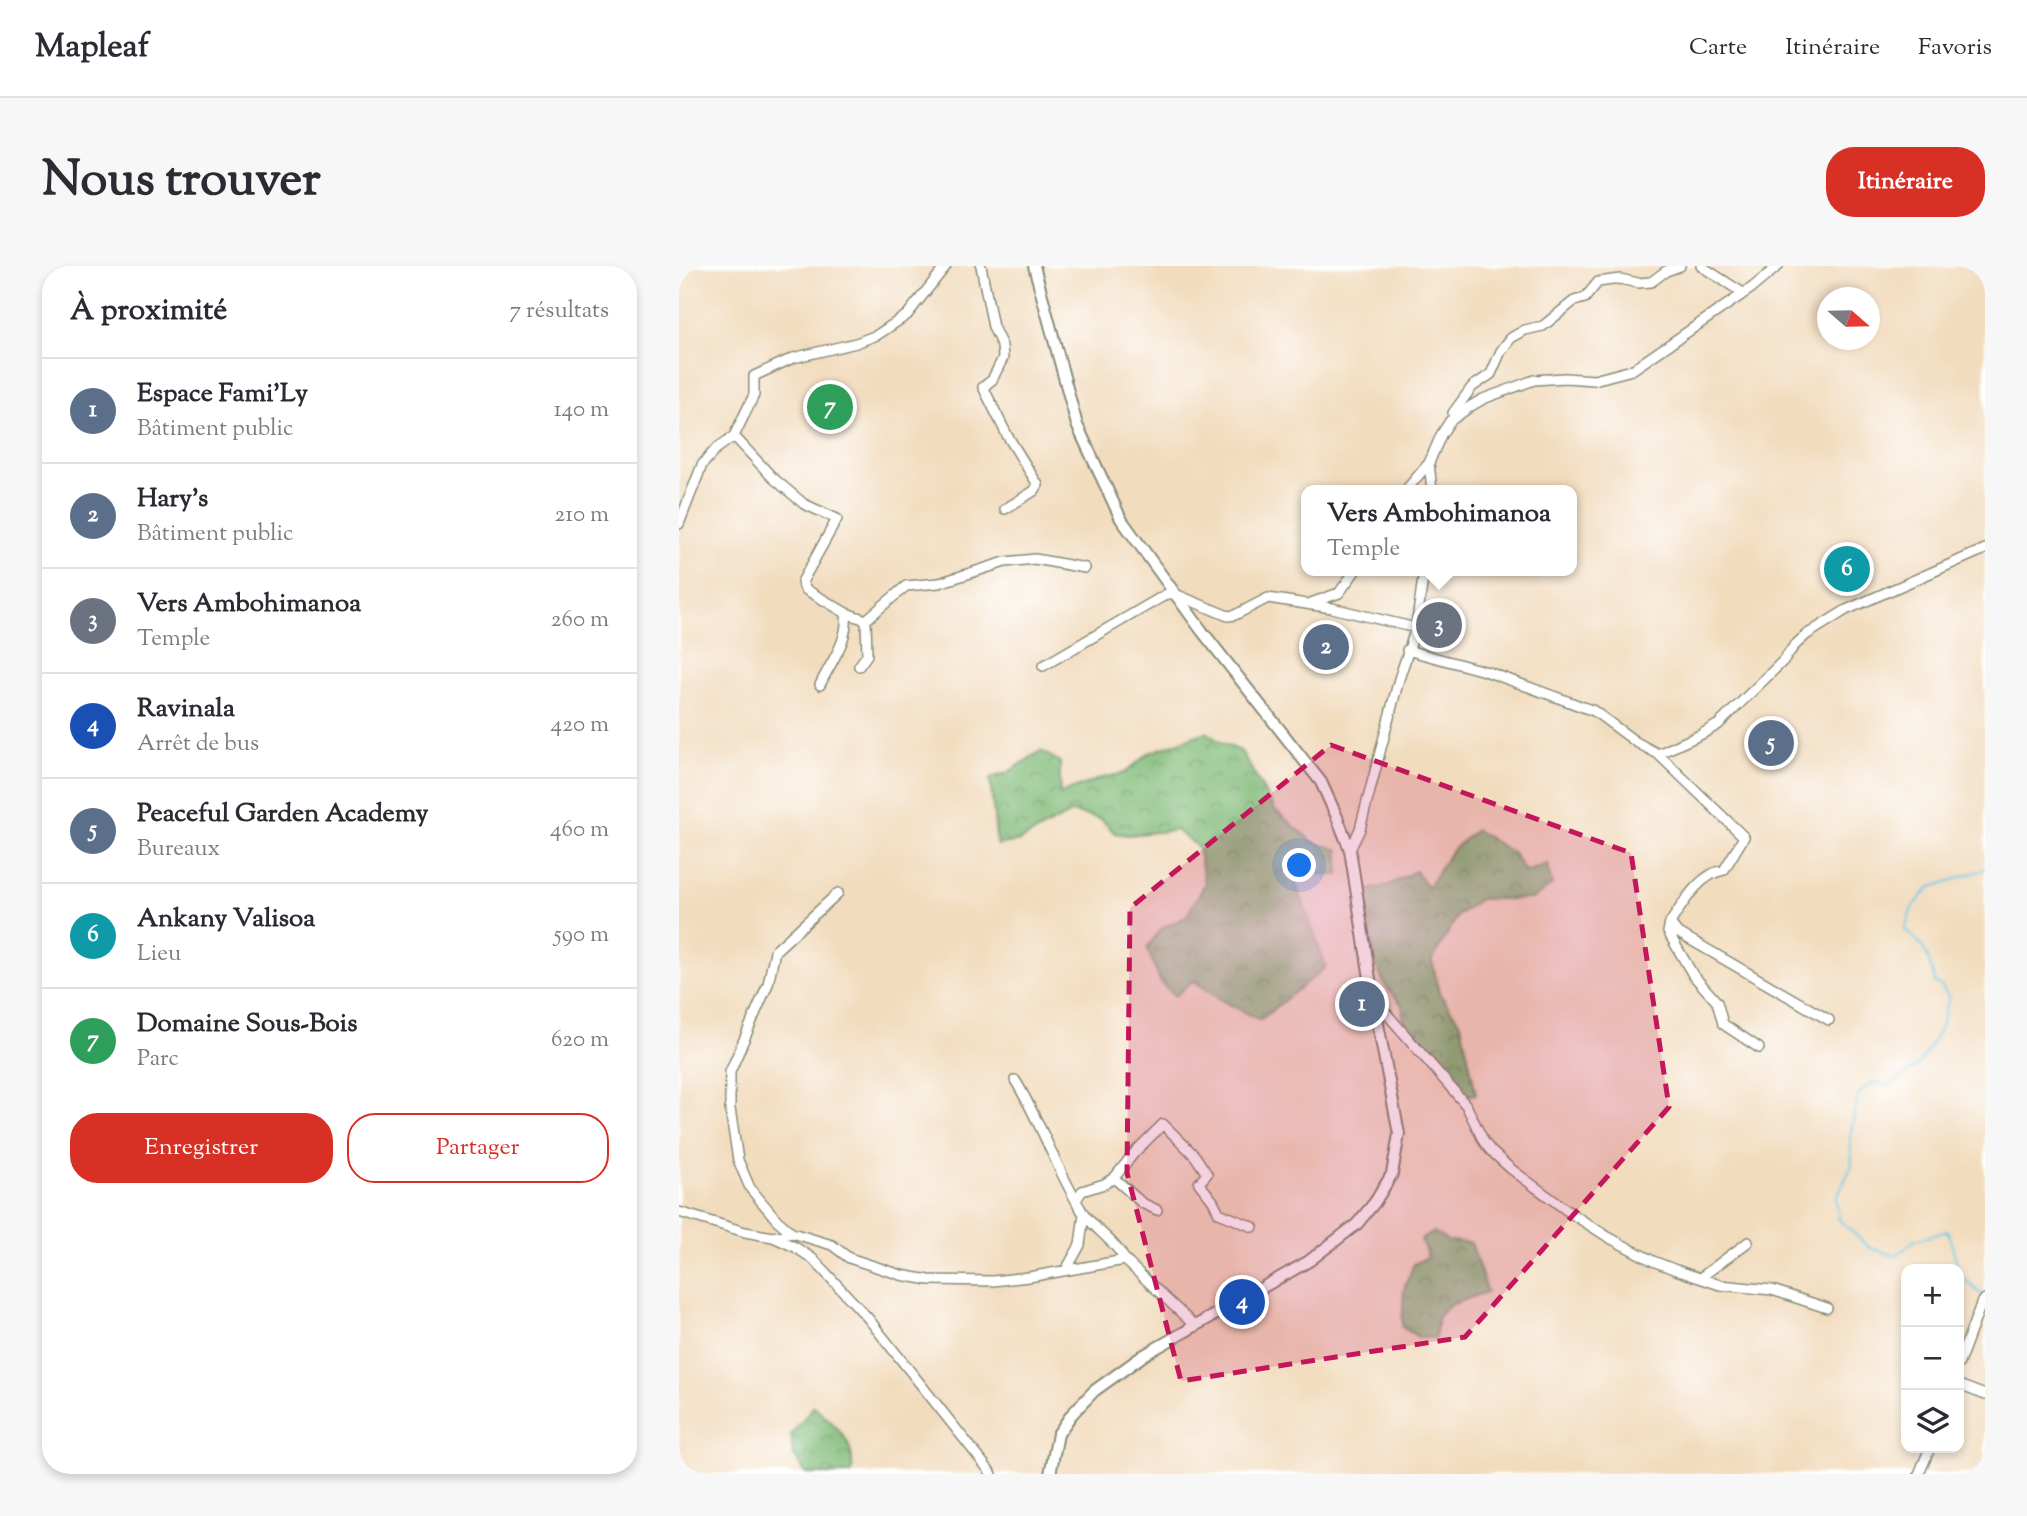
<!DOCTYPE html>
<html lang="fr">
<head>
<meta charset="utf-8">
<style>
	:root { --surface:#fff; --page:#f7f7f7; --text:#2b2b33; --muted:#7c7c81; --line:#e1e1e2; --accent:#d93025 }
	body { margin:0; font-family:"Sorts Mill Goudy",serif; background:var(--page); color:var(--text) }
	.controls { position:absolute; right:21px; bottom:21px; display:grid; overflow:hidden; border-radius:14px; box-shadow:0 4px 10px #0003 }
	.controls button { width:63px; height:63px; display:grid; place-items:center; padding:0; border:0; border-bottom:2px solid var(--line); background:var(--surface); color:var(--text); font:35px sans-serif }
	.compass { position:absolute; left:1138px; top:21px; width:63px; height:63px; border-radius:50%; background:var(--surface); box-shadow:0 4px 10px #0003; rotate:110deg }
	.you { position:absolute; left:621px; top:600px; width:24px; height:24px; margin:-18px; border:5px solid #fff; border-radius:50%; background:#1a73e8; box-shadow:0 0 0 10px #1a73e833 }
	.badge { display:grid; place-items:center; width:46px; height:46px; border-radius:50%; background:var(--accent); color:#fff; font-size:23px; font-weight:700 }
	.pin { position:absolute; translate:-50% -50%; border:4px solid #fff; box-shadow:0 2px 7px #0006 }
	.popup { position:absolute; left:622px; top:219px; width:276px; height:91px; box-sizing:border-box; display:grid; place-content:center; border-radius:14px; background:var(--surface); filter:drop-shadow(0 2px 5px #0005); font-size:23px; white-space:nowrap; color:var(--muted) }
	.popup b { font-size:26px; color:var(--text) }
	.popup::after { content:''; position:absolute; left:50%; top:100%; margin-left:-14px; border:14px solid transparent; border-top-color:var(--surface) }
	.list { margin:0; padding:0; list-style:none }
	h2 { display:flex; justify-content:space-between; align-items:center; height:91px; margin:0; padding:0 28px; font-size:30px }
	h2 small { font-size:23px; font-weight:400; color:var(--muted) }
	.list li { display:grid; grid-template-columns:46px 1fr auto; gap:21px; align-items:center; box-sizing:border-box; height:105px; padding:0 28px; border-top:2px solid var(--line) }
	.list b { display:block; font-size:26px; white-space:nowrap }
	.list p { margin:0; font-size:23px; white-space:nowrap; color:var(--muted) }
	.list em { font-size:23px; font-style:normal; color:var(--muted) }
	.actions { display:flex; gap:14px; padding:21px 28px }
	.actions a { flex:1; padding:16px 0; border:2px solid var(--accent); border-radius:28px; text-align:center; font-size:24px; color:var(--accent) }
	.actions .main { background:var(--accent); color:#fff }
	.icon { flex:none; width:38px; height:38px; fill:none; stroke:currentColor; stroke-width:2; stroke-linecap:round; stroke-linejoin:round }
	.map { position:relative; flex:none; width:1306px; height:1208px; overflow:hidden; border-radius:28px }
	header { display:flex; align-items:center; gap:42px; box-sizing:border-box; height:98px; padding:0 35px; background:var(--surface); border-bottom:2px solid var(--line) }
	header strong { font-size:33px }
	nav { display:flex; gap:38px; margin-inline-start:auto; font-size:24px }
	.intro { display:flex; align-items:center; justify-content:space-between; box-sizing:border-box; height:168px; padding:0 42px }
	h1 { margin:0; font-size:49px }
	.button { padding:18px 32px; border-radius:28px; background:var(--accent); color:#fff; font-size:24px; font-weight:700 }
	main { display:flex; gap:42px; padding:0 42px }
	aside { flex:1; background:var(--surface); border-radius:28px; box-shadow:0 4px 10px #0003 }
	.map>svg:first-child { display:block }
</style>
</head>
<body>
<header>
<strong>Mapleaf</strong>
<nav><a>Carte</a><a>Itinéraire</a><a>Favoris</a></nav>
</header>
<div class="intro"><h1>Nous trouver</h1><a class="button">Itinéraire</a></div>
<main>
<aside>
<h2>À proximité<small>7 résultats</small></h2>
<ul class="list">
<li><span class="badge" style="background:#5c6f8a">1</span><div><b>Espace Fami'Ly</b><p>Bâtiment public</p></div><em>140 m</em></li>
<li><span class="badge" style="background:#5c6f8a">2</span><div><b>Hary's</b><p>Bâtiment public</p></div><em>210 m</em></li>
<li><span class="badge" style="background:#6b7280">3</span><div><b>Vers Ambohimanoa</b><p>Temple</p></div><em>260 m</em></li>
<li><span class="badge" style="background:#1a4fb4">4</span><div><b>Ravinala</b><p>Arrêt de bus</p></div><em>420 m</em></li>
<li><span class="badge" style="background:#5c6f8a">5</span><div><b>Peaceful Garden Academy</b><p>Bureaux</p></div><em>460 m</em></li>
<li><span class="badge" style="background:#0f9aa8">6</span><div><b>Ankany Valisoa</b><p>Lieu</p></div><em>590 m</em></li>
<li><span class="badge" style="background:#2e9e5b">7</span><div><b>Domaine Sous-Bois</b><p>Parc</p></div><em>620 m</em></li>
</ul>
<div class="actions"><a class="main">Enregistrer</a><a>Partager</a></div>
</aside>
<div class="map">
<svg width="1306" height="1208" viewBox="0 0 1306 1208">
	<defs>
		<pattern id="forest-crowns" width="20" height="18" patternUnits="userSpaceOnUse" patternTransform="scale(1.75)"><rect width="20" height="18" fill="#84bc7a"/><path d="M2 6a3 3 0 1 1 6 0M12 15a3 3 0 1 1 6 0" fill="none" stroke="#6b9a65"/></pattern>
	</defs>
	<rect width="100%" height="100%" fill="#fff"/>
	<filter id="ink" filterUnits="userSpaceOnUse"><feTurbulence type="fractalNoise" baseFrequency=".0143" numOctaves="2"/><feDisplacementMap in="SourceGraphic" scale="14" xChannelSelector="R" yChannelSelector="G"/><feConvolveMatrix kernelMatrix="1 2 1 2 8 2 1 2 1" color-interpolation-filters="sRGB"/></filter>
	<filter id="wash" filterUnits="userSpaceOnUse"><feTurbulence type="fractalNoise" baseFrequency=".00686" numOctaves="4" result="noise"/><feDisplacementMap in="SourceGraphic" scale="28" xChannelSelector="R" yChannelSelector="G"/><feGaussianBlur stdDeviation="1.57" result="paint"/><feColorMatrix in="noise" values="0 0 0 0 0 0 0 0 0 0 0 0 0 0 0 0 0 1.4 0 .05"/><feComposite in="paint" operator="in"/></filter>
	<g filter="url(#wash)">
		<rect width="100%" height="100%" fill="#f2dcbe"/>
		<path fill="url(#forest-crowns)" stroke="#527c57" stroke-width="2" d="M 527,466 L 544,478 L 562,485 L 596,544 L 634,576 L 660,584 L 660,609 L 634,608 L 617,617 L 647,701 L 581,754 L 540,733 L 514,715 L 496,730 L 482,717 L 468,682 L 483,662 L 507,651 L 526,618 L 519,581 L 497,564 L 449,569 L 436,567 L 422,553 L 393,546 L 340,575 L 318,579 L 311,512 L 328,507 L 362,485 L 381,496 L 381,528 L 423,512 L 446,507 L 470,487 Z
			M 797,564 L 834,587 L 846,606 L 868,598 L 873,619 L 853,633 L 801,633 L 779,649 L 753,694 L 760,727 L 782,758 L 797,828 L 786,830 L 773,818 L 770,799 L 747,783 L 724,752 L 723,739 L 706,719 L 697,700 L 686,625 L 710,619 L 736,605 L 749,621 L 774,583 Z
			M 755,966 L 769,975 L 792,977 L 808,1026 L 771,1039 L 759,1050 L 756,1072 L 741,1072 L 723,1061 L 725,1023 L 735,998 L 749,991 L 742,974 Z
			M 135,1140 C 159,1163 176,1172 173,1208 L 127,1208 L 114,1188 L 112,1169 Z"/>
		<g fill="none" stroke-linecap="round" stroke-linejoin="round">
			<path stroke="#66c6e5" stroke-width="2" d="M 1305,1031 L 1281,1009 L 1269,965 L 1236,974 L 1217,990 L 1191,982 L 1160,954 L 1157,932 L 1173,900 L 1171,871 L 1179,829 L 1194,816 L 1210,820 L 1239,799 L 1260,766 L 1270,732 L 1263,721 L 1256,717 C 1250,691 1248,681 1226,664 L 1233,642 L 1250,622 L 1306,603"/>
		</g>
	</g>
	<g filter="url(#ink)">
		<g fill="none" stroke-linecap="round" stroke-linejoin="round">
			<g stroke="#888c79" stroke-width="12">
				<path id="minor" d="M 302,0 L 314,61 L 323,80 L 324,92 L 313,114 L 304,121 L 328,169 L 359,219 L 355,225 L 326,243
					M 1022,0 L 1064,27
					M 774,147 L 793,121 L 812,108 L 822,85 L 832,72 L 846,64 L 864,60 L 895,35 L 906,32 L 919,16 L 941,13 L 959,17 L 972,16 L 987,5 L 1001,0
					M 55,170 L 93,211 L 125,238 L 158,253 L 123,316 L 126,323 L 167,347 C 170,375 152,395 141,419
					M 727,224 L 750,197
					M 753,224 L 750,197 L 762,169 L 771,155 L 792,140 L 804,133 L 855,114 L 886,112 L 915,114 L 953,104 L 1074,21 L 1099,0
					M 0,258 L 23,199 L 37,183 L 55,170 L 75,129 L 75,110 L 114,92 L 177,77 L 198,69 L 228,49 L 267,0
					M 632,337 L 660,327 L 676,305
					M 167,347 L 187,354 L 188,389 L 180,400
					M 187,354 L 227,320 L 260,317 L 326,296 L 356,293 L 406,302
					M 728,384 L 809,406 L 915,445 L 957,476 L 979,488 L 1065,571 L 1045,604 C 1020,608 1004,638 991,657 L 989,666 L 1014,709 L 1038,736 L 1044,758 L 1080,782
					M 364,400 L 488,328 L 496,328 L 549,350 L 556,349 L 589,332 L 653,342 L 737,362
					M 979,488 L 1023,468 L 1040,458 L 1105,394 L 1115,380 L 1127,369 L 1167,344 L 1306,283
					M 671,584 L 681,563 L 720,413 L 737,362 L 745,305
					M 991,657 L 998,666 L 1150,754
					M 695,733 L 787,839 L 805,876 L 812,885 L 832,903 L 890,946 L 929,971 L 974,995 L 997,1004 L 1041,1019 L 1093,1024 L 1148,1042
					M 336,814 C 362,856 377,903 403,945 C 415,964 436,974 446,994
					M 435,912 L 463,937 L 478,944
					M 397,934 L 403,925 L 425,918 L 435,912 L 456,886 L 484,858 L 516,890 L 528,908 L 520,917 L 534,935 L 540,947 L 574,961
					M 0,946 L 66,966 L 94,971 L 116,981 L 134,993 L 188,1051 L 313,1208
					M 113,967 L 98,954 L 71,922 L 59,894 L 51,843 L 51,806 L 89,718 L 96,685 L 159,627
					M 94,971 L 113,967 L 153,979 L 170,992 L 222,1009 L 250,1014 L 314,1015 L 350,1011 L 446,994 L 516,1060
					M 387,1004 L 401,979 L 405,948
					M 1021,1012 L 1069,976
					M 1280,1097 L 1302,1038 L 1306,1033
					M 1280,1119 L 1306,1129
					M 1240,1208 L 1251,1182"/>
			</g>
			<g stroke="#888c79" stroke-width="14">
				<path id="major" d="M 355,0 L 398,159 L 442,253 L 523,365 L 642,516 L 658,551 L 671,584 L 694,732 L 720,868 L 713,908 L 696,936 L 678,958 L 630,995 L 465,1089 L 415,1125 L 393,1148 L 379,1168 L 371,1208"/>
			</g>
			<use href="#minor" stroke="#fff" stroke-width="9"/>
			<use href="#major" stroke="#fff" stroke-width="10"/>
		</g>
	</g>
	<path fill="#c2185b" fill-opacity="0.2" stroke="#c2185b" stroke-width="5" stroke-dasharray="14 9" stroke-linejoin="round" d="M 652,479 L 952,587 L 990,841 L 786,1071 L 502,1115 L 448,907 L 451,642 Z"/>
</svg>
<div class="controls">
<button>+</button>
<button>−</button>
<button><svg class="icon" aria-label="layers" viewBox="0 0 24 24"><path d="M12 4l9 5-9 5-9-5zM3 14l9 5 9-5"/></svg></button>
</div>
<svg class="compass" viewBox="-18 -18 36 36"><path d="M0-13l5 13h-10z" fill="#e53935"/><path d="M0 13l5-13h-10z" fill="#7c7c81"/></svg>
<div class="you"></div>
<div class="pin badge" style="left:683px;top:738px;background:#5c6f8a">1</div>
<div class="pin badge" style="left:647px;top:381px;background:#5c6f8a">2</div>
<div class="pin badge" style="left:760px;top:359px;background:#6b7280">3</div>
<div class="popup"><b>Vers Ambohimanoa</b>Temple</div>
<div class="pin badge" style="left:563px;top:1036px;background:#1a4fb4">4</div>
<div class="pin badge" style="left:1092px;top:477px;background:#5c6f8a">5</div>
<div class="pin badge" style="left:1168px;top:303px;background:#0f9aa8">6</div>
<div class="pin badge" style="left:151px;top:141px;background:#2e9e5b">7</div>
</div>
</main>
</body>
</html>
